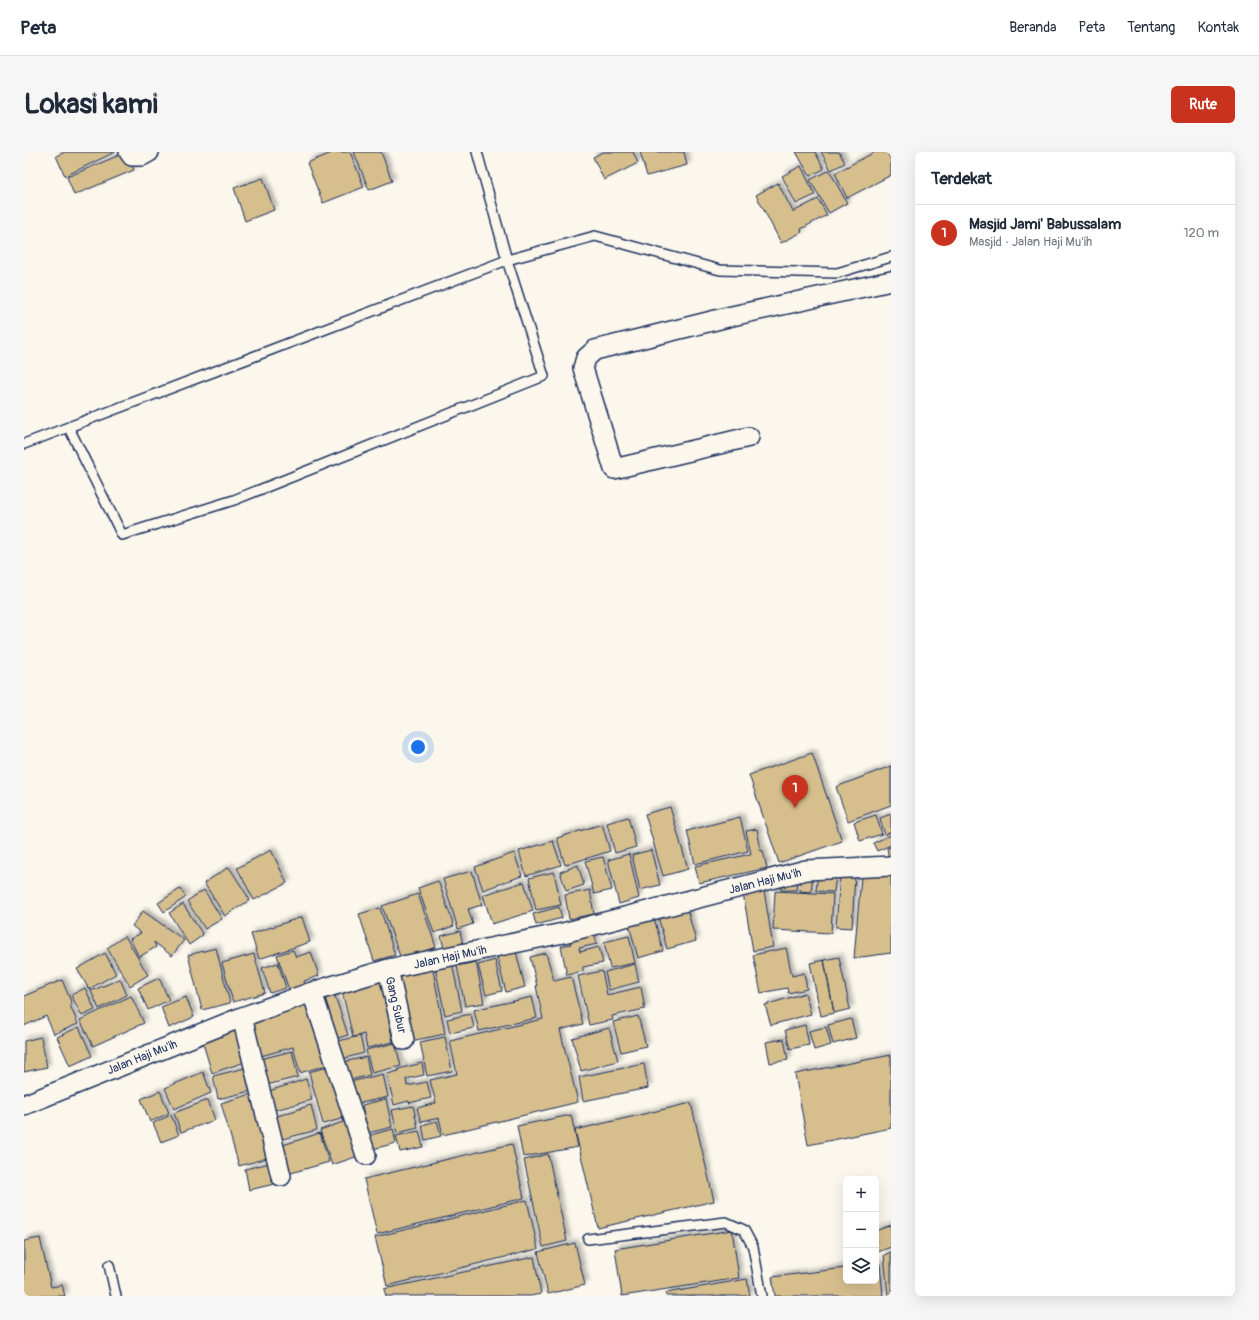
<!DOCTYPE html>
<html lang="id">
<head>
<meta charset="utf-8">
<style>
	:root { --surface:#fff; --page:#f6f6f7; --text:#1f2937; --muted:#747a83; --line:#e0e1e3; --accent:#c8321e }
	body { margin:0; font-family:Pangolin,sans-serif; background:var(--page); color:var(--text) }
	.controls { position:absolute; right:12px; bottom:12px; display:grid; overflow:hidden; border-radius:6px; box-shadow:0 4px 16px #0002 }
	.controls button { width:36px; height:36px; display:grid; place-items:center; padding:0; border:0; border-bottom:1px solid var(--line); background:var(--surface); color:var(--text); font:20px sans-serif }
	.you { position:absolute; left:394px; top:595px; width:14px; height:14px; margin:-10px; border:3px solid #fff; border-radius:50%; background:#1a73e8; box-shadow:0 0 0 6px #1a73e833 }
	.badge { display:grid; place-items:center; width:26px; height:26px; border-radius:50%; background:var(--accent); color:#fff; font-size:13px; font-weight:700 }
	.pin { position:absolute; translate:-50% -33px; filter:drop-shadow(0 1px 2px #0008) }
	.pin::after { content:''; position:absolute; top:21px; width:14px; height:12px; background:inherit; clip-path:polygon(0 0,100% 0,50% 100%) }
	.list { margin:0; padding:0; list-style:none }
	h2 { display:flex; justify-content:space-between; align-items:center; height:52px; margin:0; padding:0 16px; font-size:17px }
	h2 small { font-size:13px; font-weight:400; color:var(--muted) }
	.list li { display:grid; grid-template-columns:26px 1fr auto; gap:12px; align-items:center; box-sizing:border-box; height:56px; padding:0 16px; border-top:1px solid var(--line) }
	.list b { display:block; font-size:15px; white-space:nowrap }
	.list p { margin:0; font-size:13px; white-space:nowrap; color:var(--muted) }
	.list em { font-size:13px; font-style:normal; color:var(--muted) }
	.icon { flex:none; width:22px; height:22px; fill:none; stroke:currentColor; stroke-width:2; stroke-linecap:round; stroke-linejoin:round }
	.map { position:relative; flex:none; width:867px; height:1144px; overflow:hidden; border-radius:6px }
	header { display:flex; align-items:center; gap:24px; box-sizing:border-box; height:56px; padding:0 20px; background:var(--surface); border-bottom:1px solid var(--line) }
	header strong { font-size:19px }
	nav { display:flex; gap:22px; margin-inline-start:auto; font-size:14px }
	.intro { display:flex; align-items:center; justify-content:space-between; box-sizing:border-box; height:96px; padding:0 24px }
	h1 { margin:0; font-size:28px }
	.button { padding:10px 18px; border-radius:6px; background:var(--accent); color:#fff; font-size:14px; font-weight:700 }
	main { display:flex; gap:24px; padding:0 24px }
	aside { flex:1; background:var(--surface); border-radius:6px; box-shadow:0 4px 16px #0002 }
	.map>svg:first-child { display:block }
</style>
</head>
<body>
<header>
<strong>Peta</strong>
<nav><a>Beranda</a><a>Peta</a><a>Tentang</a><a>Kontak</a></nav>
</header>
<div class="intro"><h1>Lokasi kami</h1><a class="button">Rute</a></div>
<main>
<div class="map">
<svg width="867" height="1144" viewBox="0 0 867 1144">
	<defs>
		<filter id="shadow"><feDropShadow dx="3.5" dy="-3.5" stdDeviation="2" flood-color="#0004"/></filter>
	</defs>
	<rect width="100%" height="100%" fill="#fbf7ec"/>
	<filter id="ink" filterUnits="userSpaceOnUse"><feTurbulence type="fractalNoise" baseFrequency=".025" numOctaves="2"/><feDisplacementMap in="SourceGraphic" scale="8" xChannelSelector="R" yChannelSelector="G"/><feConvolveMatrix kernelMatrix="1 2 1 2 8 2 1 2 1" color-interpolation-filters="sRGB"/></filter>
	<g filter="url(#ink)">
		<path fill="#d6be8d" stroke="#1b2f5e" filter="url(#shadow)" d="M 41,0 L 91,0 L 41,24 L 32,4 Z
			M 103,0 L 110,18 L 50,43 L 43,25 Z
			M 310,0 L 326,0 L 340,35 L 299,51 L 283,11 Z
			M 330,0 L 357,0 L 368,29 L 345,38 Z
			M 579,0 L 609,0 L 614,11 L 580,28 L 569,5 Z
			M 616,0 L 660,0 L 663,13 L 623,24 Z
			M 772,0 L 791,0 L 800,17 L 786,24 Z
			M 797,0 L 815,0 L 821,11 L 807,18 Z
			M 851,0 L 863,0 L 867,8 L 867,23 L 823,46 L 811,21 Z
			M 777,14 L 791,43 L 772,52 L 758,24 Z
			M 805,18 L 823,51 L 805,61 L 786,28 Z
			M 239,26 L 250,58 L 221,69 L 210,36 Z
			M 754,31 L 769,60 L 794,47 L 803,63 L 777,77 L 778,80 L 757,91 L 732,43 Z
			M 788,601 L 818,689 L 755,711 L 725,623 Z
			M 867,614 L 867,653 L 824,669 L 812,635 Z
			M 646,655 L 664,717 L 639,724 L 621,662 Z
			M 867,662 L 867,680 L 861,683 L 856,666 Z
			M 852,663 L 858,682 L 836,689 L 830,670 Z
			M 604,665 L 612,695 L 591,701 L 583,671 Z
			M 716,665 L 724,699 L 671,712 L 663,679 Z
			M 578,672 L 586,699 L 541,713 L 533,686 Z
			M 733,677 L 737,699 L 739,699 L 743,716 L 675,731 L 671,714 L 727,702 L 722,679 Z
			M 867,683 L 867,693 L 853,699 L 849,691 Z
			M 529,689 L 537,713 L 502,724 L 495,699 Z
			M 867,695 L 867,707 L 865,708 L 863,696 Z
			M 247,698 L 263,731 L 230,748 L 213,716 Z
			M 627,698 L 636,733 L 616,738 L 608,703 Z
			M 490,701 L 498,724 L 459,738 L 451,715 Z
			M 605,702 L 615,746 L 595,752 L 584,708 Z
			M 579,705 L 588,738 L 570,742 L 561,709 Z
			M 554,713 L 560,733 L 542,739 L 536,720 Z
			M 205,715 L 226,748 L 201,764 L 180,731 Z
			M 448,719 L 458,753 L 444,757 L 449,772 L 434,777 L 419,727 Z
			M 530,720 L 537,753 L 512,758 L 505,726 Z
			M 778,720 L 789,721 L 787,740 L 776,739 Z
			M 794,720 L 812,723 L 810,740 L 792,739 Z
			M 867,720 L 867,801 L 830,806 L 837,725 Z
			M 816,721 L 831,722 L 828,776 L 812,775 Z
			M 757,728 L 773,728 L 772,738 L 757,738 Z
			M 414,729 L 430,774 L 410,781 L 394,736 Z
			M 500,730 L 509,759 L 468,772 L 459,743 Z
			M 156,737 L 162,745 L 140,760 L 134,751 Z
			M 180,738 L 198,767 L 181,777 L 163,749 Z
			M 566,738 L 570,762 L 545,767 L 541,743 Z
			M 740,738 L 749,795 L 729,799 L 719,741 Z
			M 751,739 L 809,742 L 807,781 L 749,778 Z
			M 394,742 L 412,795 L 377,807 L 358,754 Z
			M 159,752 L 179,783 L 165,793 L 145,761 Z
			M 662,753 L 672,789 L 643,797 L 633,761 Z
			M 535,755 L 538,766 L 512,773 L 509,762 Z
			M 356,756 L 371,803 L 350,809 L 335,762 Z
			M 119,759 L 160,788 L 148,804 L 130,790 L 132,795 L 115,805 L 106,787 L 117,781 L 108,774 Z
			M 629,762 L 639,799 L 614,806 L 604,769 Z
			M 278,765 L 286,790 L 235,807 L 227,782 Z
			M 436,779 L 439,792 L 420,797 L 417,784 Z
			M 570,780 L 573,792 L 555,796 L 556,800 L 575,795 L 579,811 L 559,815 L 559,819 L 543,823 L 537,794 L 547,792 L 545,786 Z
			M 101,784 L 124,823 L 106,834 L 83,796 Z
			M 605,784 L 611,811 L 586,816 L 580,790 Z
			M 192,796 L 206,851 L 178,858 L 164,803 Z
			M 762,796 L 768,824 L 780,821 L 783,837 L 764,841 L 763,836 L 737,841 L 729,803 Z
			M 269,798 L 272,805 L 287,800 L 295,824 L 280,829 L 281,833 L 265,838 L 253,803 Z
			M 492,800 L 501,835 L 482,840 L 473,805 Z
			M 81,801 L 92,822 L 65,837 L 53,817 Z
			M 522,801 L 530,829 L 547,825 L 559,872 L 536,878 L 554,950 L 419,983 L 415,966 L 397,970 L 393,956 L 412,951 L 406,928 L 433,922 L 426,889 L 519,867 L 512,834 L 513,834 L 506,805 Z
			M 230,802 L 241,841 L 209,850 L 198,811 Z
			M 815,805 L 826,857 L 810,861 L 800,808 Z
			M 471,808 L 478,839 L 462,843 L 454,813 Z
			M 800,808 L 810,861 L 797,864 L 786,811 Z
			M 452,810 L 460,851 L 441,854 L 433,814 Z
			M 254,811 L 262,836 L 246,841 L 238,816 Z
			M 428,811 L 438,859 L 421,863 L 411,815 Z
			M 611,812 L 615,830 L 585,838 L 581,820 Z
			M 408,813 L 421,882 L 382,890 L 368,821 Z
			M 578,819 L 583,843 L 617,835 L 621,857 L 588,864 L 589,868 L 565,873 L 554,824 Z
			M 362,820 L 374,868 L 365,870 L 369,890 L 343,896 L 340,882 L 329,885 L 317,835 Z
			M 135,826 L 145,848 L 124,858 L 114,836 Z
			M 96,827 L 103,843 L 75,857 L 67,839 Z
			M 38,828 L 48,852 L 46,853 L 54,872 L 30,882 L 22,864 L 0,874 L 0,844 Z
			M 61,836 L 71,858 L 58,864 L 47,843 Z
			M 310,841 L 324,883 L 307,888 L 293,847 Z
			M 781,841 L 787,862 L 747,873 L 741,853 Z
			M 107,844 L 120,871 L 69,894 L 56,868 Z
			M 162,845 L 170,865 L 145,876 L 137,855 Z
			M 508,845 L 513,866 L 455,879 L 450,858 Z
			M 289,846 L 306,912 L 276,921 L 269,895 L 233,905 L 222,864 Z
			M 447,862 L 450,876 L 426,881 L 423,867 Z
			M 614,864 L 622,894 L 597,900 L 589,870 Z
			M 827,867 L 832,886 L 809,892 L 804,873 Z
			M 218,868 L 227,908 L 188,921 L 177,885 Z
			M 781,873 L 785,893 L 766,897 L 761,878 Z
			M 55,875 L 68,904 L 46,914 L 33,885 Z
			M 802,875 L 807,893 L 790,898 L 785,879 Z
			M 585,876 L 594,909 L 557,919 L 548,886 Z
			M 336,884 L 340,901 L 314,908 L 310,890 Z
			M 17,885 L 23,915 L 0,920 L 0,889 Z
			M 421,885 L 428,919 L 403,924 L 396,890 Z
			M 760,887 L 764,908 L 746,911 L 742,890 Z
			M 371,891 L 377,914 L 348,921 L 342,898 Z
			M 268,899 L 274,925 L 239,934 L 233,908 Z
			M 867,903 L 867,976 L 784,993 L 771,922 Z
			M 342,905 L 346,923 L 319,930 L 315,911 Z
			M 398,911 L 400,923 L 382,927 L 383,934 L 403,930 L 407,946 L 385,951 L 385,949 L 370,953 L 363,922 L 375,919 L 374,917 Z
			M 620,912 L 624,936 L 559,949 L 555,925 Z
			M 310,913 L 324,965 L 299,972 L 285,920 Z
			M 229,914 L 234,937 L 194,947 L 189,924 Z
			M 179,920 L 187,941 L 150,957 L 141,936 Z
			M 359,922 L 364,945 L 328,953 L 322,931 Z
			M 282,927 L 288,948 L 244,960 L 239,941 Z
			M 136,939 L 145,961 L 126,970 L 117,947 Z
			M 231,941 L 250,1004 L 215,1014 L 197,951 Z
			M 362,947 L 368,975 L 344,981 L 338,953 Z
			M 184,948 L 191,968 L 157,980 L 150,961 Z
			M 667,951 L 690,1049 L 574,1076 L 551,978 Z
			M 287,953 L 293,978 L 251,989 L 245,967 Z
			M 389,954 L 394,976 L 373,981 L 368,958 Z
			M 147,963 L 155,983 L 137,990 L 129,971 Z
			M 547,963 L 554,995 L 499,1005 L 493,974 Z
			M 328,967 L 340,1002 L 308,1013 L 296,978 Z
			M 413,969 L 417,984 L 401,988 L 398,973 Z
			M 369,977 L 372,991 L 349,997 L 346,983 Z
			M 395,979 L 399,995 L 376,1000 L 372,984 Z
			M 296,981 L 305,1010 L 260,1023 L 253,995 Z
			M 488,992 L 500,1046 L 353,1082 L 340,1027 Z
			M 524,1002 L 543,1089 L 519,1095 L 500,1008 Z
			M 246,1011 L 250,1032 L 225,1038 L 221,1017 Z
			M 503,1048 L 514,1097 L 363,1134 L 351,1085 Z
			M 867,1073 L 867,1095 L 854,1100 L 852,1094 L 852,1079 Z
			M 708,1078 L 715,1126 L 598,1144 L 591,1097 Z
			M 16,1086 L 27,1135 L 38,1133 L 41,1144 L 0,1144 L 0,1089 Z
			M 551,1091 L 561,1133 L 524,1142 L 514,1100 Z
			M 867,1100 L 867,1144 L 864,1144 L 860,1103 Z
			M 510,1105 L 517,1142 L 506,1144 L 362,1144 L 360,1137 Z
			M 852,1112 L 856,1112 L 859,1144 L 751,1144 L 748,1125 L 822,1116 L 822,1129 L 852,1129 Z
			M 723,1127 L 726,1144 L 642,1144 L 642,1141 Z"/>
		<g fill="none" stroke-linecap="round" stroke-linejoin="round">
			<g stroke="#1b2f5e" stroke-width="12">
				<path id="service" d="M 45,276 L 98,383 L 210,348 L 520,224 L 483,108 L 453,0
					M 0,292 L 483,108 L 571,84 L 696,118 L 813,121 L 867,105
					M 564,1087 L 702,1070 L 720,1078 L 729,1095 L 738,1144
					M 85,1113 L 92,1144"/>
			</g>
			<g stroke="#1b2f5e" stroke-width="22">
				<path id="minor" d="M 105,0 L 108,4 L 118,4 L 125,0
					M 725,285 L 590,317 L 559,216 L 562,206 L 571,198 L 708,164 L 867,129
					M 364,817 L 380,888
					M 288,840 L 342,1003
					M 218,865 L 257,1024
					M 0,953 L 218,865 L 288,840 L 364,817 L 539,781 L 782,718 L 867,714"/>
			</g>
			<use href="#service" stroke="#fbf7ec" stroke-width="9"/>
			<use href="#minor" stroke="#fbf7ec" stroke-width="19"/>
		</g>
	</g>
	<g text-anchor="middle" stroke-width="3" stroke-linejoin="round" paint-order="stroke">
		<g font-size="12" fill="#1b2f5e" stroke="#fbf7ec">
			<text transform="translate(741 729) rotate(-14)" y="4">Jalan Haji Mu'ih</text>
			<text transform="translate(426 805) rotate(-12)" y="4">Jalan Haji Mu'ih</text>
			<text transform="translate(372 853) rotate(77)" y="4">Gang Subur</text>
			<text transform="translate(118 905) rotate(-22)" y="4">Jalan Haji Mu'ih</text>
		</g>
	</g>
</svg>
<div class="controls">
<button>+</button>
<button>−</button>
<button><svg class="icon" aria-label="layers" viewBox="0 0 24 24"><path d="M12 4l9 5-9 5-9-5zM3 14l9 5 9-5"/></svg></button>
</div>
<div class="you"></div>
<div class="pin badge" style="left:771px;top:656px">1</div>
</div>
<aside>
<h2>Terdekat<small></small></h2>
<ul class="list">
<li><span class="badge">1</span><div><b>Masjid Jami' Babussalam</b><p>Masjid · Jalan Haji Mu'ih</p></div><em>120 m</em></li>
</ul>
</aside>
</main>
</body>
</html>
